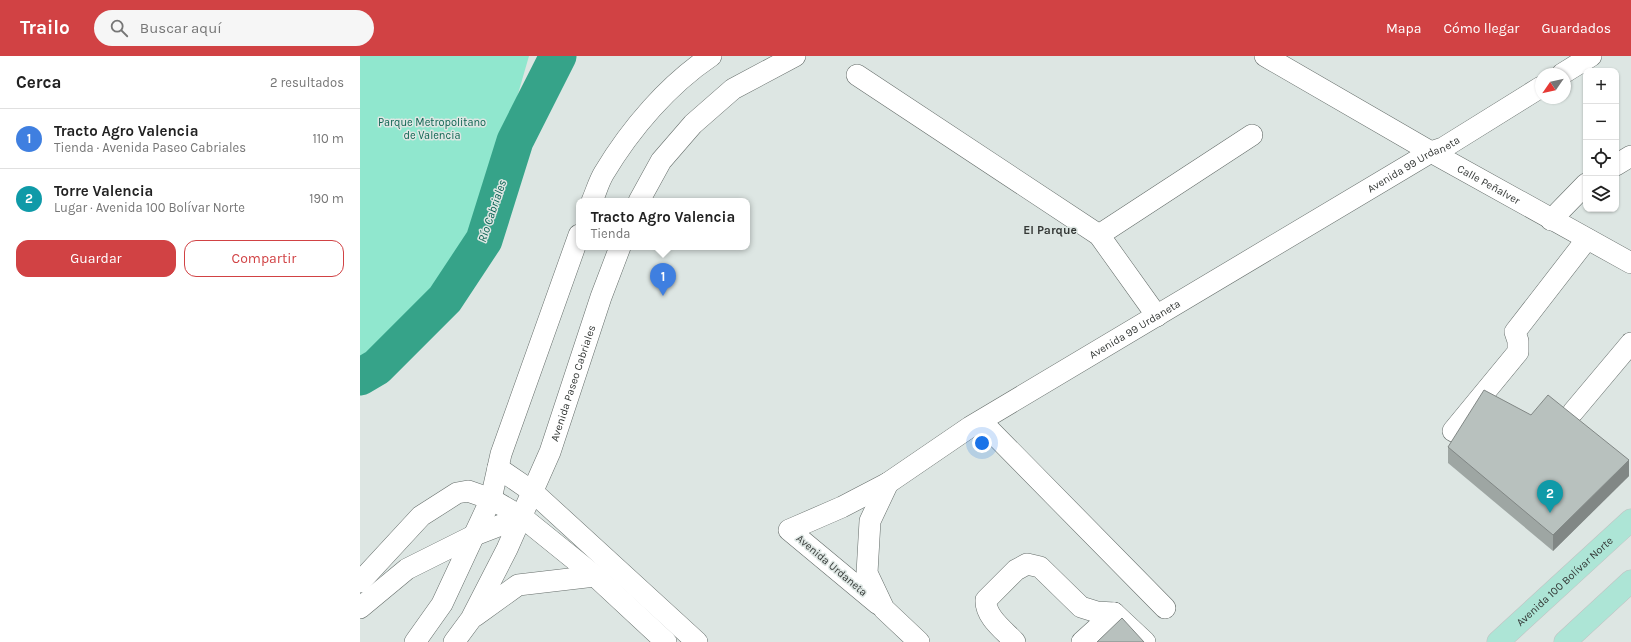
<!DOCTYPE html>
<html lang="es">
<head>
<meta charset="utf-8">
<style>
	:root { --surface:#fff; --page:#f6f6f6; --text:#222; --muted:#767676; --line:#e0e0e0; --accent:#d14244 }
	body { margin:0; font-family:Karla,sans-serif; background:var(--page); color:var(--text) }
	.controls { position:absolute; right:12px; top:12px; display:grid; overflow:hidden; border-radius:8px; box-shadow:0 1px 3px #0004 }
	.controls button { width:36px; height:36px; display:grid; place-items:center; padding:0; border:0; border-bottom:1px solid var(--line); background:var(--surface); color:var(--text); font:20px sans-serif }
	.compass { position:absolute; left:1175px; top:12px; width:36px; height:36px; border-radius:50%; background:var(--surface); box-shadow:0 1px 3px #0004; rotate:236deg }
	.you { position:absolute; left:622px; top:387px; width:14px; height:14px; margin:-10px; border:3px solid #fff; border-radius:50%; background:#1a73e8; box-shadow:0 0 0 6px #1a73e833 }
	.badge { display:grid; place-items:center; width:26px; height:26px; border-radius:50%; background:var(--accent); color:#fff; font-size:13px; font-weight:700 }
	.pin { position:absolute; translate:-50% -33px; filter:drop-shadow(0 1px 2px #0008) }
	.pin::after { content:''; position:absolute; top:21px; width:14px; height:12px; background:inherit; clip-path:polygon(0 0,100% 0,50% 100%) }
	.popup { position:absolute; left:216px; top:142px; width:174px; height:52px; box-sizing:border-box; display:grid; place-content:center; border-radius:8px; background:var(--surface); filter:drop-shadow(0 1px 3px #0005); font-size:13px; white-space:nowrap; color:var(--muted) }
	.popup b { font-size:15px; color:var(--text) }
	.popup::after { content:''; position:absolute; left:50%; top:100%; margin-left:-8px; border:8px solid transparent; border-top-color:var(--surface) }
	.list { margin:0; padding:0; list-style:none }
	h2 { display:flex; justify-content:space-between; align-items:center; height:52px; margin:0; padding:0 16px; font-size:17px }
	h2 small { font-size:13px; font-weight:400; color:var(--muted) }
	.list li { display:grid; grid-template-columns:26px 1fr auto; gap:12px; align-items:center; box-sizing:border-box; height:60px; padding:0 16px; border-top:1px solid var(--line) }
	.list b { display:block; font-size:15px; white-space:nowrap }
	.list p { margin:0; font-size:13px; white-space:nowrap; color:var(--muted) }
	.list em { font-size:13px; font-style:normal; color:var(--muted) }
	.actions { display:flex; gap:8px; padding:12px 16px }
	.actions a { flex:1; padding:9px 0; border:1px solid var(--accent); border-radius:12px; text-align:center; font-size:14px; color:var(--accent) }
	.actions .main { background:var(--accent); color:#fff }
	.icon { flex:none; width:22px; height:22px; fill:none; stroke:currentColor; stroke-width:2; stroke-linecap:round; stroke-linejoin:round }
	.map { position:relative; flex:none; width:1271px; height:586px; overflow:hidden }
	header { display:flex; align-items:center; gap:24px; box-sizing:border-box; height:56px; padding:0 20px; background:var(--accent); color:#fff }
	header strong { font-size:19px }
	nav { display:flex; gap:22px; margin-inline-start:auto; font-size:14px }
	.search { width:280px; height:36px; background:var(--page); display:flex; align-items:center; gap:10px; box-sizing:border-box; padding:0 14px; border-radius:22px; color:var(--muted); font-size:15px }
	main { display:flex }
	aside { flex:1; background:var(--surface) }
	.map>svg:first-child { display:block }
</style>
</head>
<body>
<header>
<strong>Trailo</strong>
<div class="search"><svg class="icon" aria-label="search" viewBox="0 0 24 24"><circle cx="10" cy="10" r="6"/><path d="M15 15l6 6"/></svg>Buscar aquí</div>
<nav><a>Mapa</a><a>Cómo llegar</a><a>Guardados</a></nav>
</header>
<main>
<aside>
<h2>Cerca<small>2 resultados</small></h2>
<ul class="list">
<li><span class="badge" style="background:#3f7fe0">1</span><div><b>Tracto Agro Valencia</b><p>Tienda · Avenida Paseo Cabriales</p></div><em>110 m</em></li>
<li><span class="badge" style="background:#0f9aa8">2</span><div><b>Torre Valencia</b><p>Lugar · Avenida 100 Bolívar Norte</p></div><em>190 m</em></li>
</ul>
<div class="actions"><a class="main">Guardar</a><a>Compartir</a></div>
</aside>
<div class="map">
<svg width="1271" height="586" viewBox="0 0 1271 586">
	<rect width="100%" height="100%" fill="#dde6e3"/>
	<path fill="#90e7ce" d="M 0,0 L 169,0 L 116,183 L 81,240 L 40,288 L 0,319 Z"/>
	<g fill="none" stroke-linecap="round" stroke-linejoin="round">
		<path stroke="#36a389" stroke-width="37" d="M 0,321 L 17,311 L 85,243 L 124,184 L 155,85 L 198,0"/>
		<g stroke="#656d6a" stroke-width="22">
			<g id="minor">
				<path id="s1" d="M 905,0 L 1071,96 L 1271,207"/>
				<path d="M 1202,18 L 1231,0"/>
				<path d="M 497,19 L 739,179 L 797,260"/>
				<path d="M 1256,109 L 1271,100"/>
				<path d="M 232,145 C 236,136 239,125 244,117 C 271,72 308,29 351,0"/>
				<path d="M 279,145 L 301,105 L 333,68 L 373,33 L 435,0"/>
				<path d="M 1191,164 L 1226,128"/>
				<path d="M 739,179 L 892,79"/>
				<path d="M 1213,356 L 1271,287"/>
				<path d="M 621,365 L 805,552"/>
				<path d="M 1093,375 L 1158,296 L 1158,285 L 1155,276 L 1227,183"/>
				<path d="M 138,412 L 173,436 L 337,586"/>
				<path d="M 0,526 L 61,460 L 97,437 L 108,435 L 131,443 L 162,461 L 235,520 L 306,586"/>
				<path d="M 518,548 L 429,474 L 482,451 L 528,427"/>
				<path d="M 0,552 L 47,513 L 115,479 L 162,461"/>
				<path d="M 115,560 L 158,529 L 235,520"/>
				<path d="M 55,586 L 82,548 L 131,443 L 141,398 L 219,179"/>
				<path id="s2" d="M 94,586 L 111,563 L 147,493 L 190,396 L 241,241 L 260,191"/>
				<path id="s3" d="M 559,586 L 524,553 L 507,517 L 510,465 L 528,427 L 610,371 L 1071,96 L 1083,92 L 1181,31"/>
				<path d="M 655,586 C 645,575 625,561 626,544 L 656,514 L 667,508 L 680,511 L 721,551 L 737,556 L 754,557 L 785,586"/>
				<path d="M 722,586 L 754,557"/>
			</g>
		</g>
		<g stroke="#c2c3c3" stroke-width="23">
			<g id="major">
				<path id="s4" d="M 1138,586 L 1271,464"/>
				<path d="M 1205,586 L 1271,525"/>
			</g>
		</g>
		<use href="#minor" stroke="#fff" stroke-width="21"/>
		<use href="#major" stroke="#ade5d6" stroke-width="22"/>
	</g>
	<path fill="#9ea6a3" d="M 1088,391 L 1269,420 L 1193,495 L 1088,407 Z"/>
	<path fill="#818785" d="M 1269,404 L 1269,420 L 1193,495 L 1193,479 Z"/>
	<path fill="#b8c1be" stroke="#818785" d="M 1124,334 L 1171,359 L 1188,339 L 1269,404 L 1193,479 L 1088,391 Z
		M 762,562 L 784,586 L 737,586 Z"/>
	<g text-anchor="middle" stroke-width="3" stroke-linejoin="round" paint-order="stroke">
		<g font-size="11" fill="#0f6452" stroke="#dde6e3">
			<text x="72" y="70">Parque Metropolitano<tspan x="72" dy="13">de Valencia</tspan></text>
		</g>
		<g font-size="11" fill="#343836" stroke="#dde6e3">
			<text dy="4" stroke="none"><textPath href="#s3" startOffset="797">Avenida 99 Urdaneta</textPath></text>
			<text dy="4" stroke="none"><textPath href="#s1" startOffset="258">Calle Peñalver</textPath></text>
			<text dy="4" stroke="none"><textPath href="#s3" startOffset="473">Avenida 99 Urdaneta</textPath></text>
			<text dy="4" stroke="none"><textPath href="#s2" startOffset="286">Avenida Paseo Cabriales</textPath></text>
			<text transform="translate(472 509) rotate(40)" y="4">Avenida Urdaneta</text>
			<text dy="4" stroke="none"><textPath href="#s4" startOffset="90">Avenida 100 Bolívar Norte</textPath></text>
		</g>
		<g font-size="12" font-style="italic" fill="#055f4e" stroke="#dde6e3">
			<text transform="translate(132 155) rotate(-71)" y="4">Río Cabriales</text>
		</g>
		<g font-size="12" font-weight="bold" fill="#343836" stroke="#dde6e3">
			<text x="690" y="178">El Parque</text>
		</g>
	</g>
</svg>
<div class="controls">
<button>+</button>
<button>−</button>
<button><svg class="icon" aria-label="locate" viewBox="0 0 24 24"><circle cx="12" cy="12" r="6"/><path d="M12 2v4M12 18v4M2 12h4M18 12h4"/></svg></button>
<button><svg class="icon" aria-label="layers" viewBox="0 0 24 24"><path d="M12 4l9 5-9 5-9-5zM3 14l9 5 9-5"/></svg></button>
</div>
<svg class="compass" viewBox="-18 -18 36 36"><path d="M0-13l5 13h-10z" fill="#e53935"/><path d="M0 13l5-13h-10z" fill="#767676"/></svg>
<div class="you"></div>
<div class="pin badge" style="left:303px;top:240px;background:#3f7fe0">1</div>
<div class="popup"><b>Tracto Agro Valencia</b>Tienda</div>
<div class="pin badge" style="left:1190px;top:457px;background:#0f9aa8">2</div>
</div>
</main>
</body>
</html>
